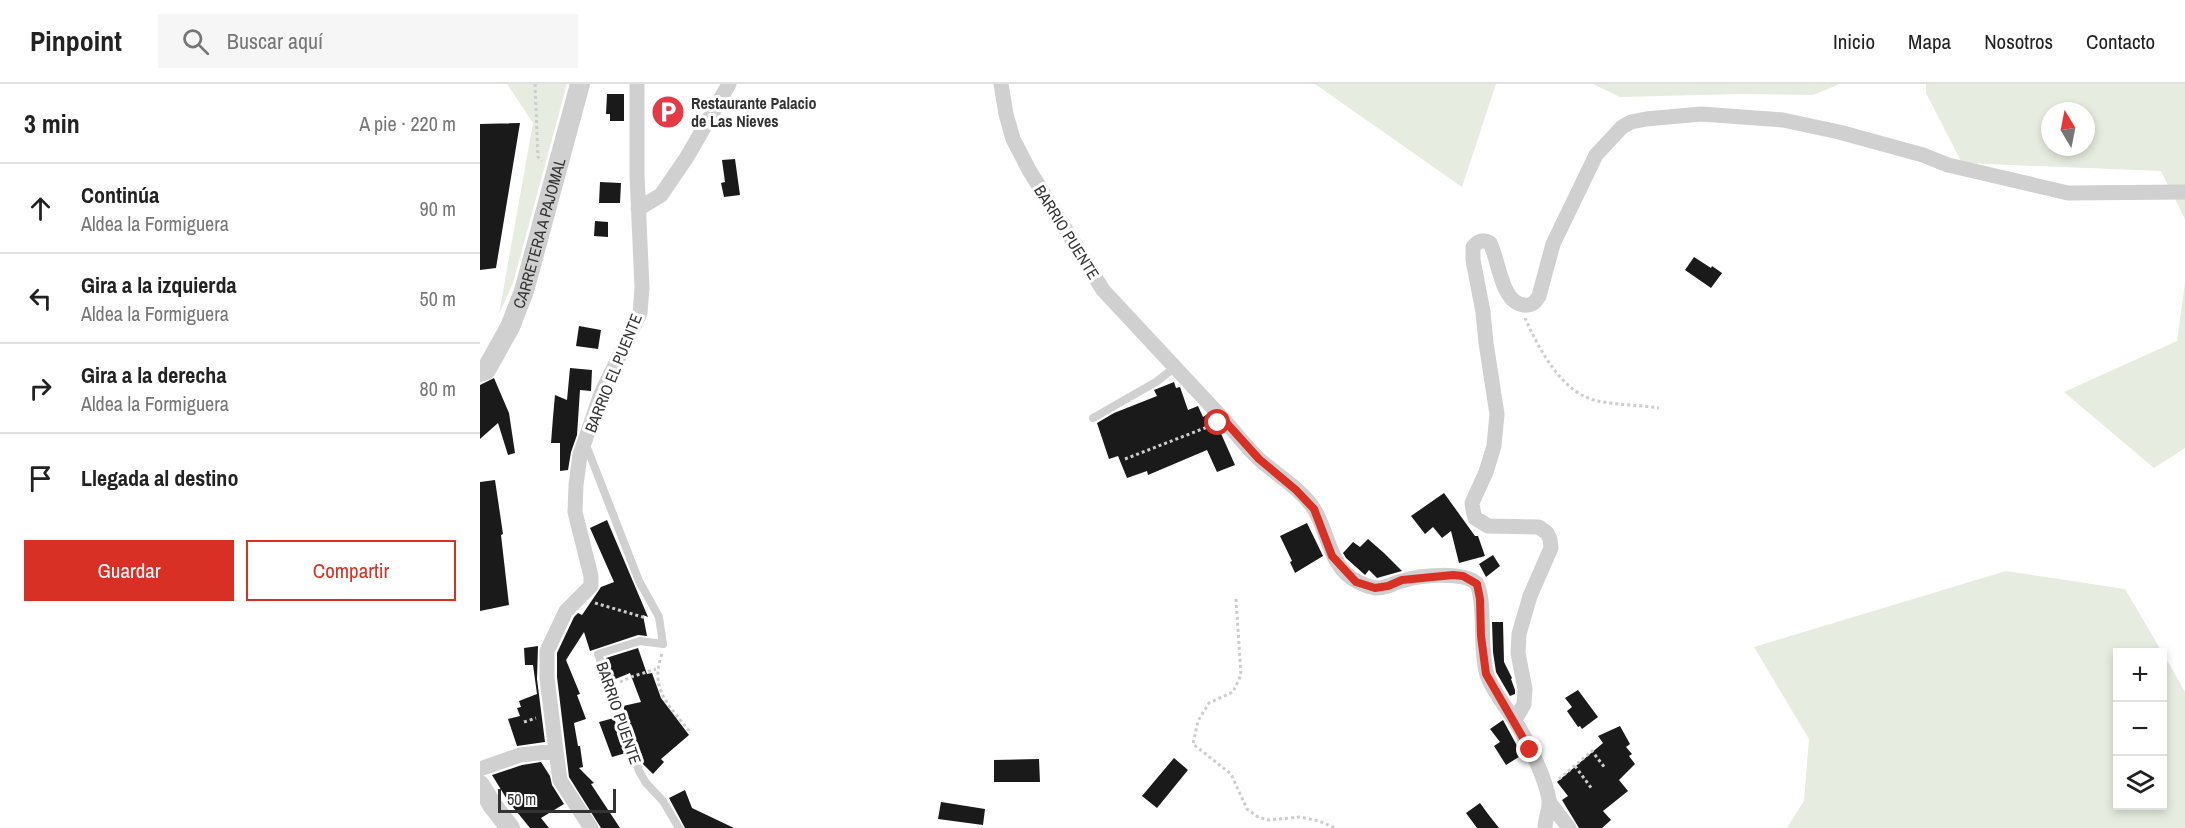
<!DOCTYPE html>
<html lang="es">
<head>
<meta charset="utf-8">
<style>
	:root { --surface:#fff; --page:#f6f6f6; --text:#222; --muted:#767676; --line:#e0e0e0; --accent:#d93025 }
	body { margin:0; font-family:"Archivo Narrow",sans-serif; background:var(--page); color:var(--text) }
	.controls { position:absolute; right:18px; bottom:18px; display:grid; overflow:hidden; border-radius:0px; box-shadow:0 3px 9px #0003 }
	.controls button { width:54px; height:54px; display:grid; place-items:center; padding:0; border:0; border-bottom:2px solid var(--line); background:var(--surface); color:var(--text); font:30px sans-serif }
	.compass { position:absolute; left:1561px; top:18px; width:54px; height:54px; border-radius:50%; background:var(--surface); box-shadow:0 3px 9px #0003; rotate:350deg }
	.scale { position:absolute; left:18px; bottom:15px; width:118px; box-sizing:border-box; padding-left:6px; border:3px solid #333; border-top:0; font-size:16px; line-height:21px; white-space:nowrap; color:#333; -webkit-text-stroke:4px #fff; paint-order:stroke }
	.stop { position:absolute; width:18px; height:18px; margin:-14px; border:4px solid #d93025; border-radius:50%; background:#fff }
	.stop.end { background:#d93025; border-color:#fff; box-shadow:0 2px 6px #0008 }
	.list { margin:0; padding:0; list-style:none }
	h2 { display:flex; justify-content:space-between; align-items:center; height:78px; margin:0; padding:0 24px; font-size:26px }
	h2 small { font-size:20px; font-weight:400; color:var(--muted) }
	.list li { display:grid; grid-template-columns:39px 1fr auto; gap:18px; align-items:center; box-sizing:border-box; height:90px; padding:0 24px; border-top:2px solid var(--line) }
	.list b { display:block; font-size:22px; white-space:nowrap }
	.list p { margin:0; font-size:20px; white-space:nowrap; color:var(--muted) }
	.list em { font-size:20px; font-style:normal; color:var(--muted) }
	.actions { display:flex; gap:12px; padding:18px 24px }
	.actions a { flex:1; padding:14px 0; border:2px solid var(--accent); border-radius:0px; text-align:center; font-size:21px; color:var(--accent) }
	.actions .main { background:var(--accent); color:#fff }
	.icon { flex:none; width:33px; height:33px; fill:none; stroke:currentColor; stroke-width:2; stroke-linecap:round; stroke-linejoin:round }
	.map { position:relative; flex:none; width:1705px; height:744px; overflow:hidden }
	header { display:flex; align-items:center; gap:36px; box-sizing:border-box; height:84px; padding:0 30px; background:var(--surface); border-bottom:2px solid var(--line) }
	header strong { font-size:28px }
	nav { display:flex; gap:33px; margin-inline-start:auto; font-size:21px }
	.search { width:420px; height:54px; background:var(--page); display:flex; align-items:center; gap:15px; box-sizing:border-box; padding:0 21px; border-radius:0px; color:var(--muted); font-size:22px }
	main { display:flex }
	aside { flex:1; background:var(--surface) }
	.map>svg:first-child { display:block }
</style>
</head>
<body>
<header>
<strong>Pinpoint</strong>
<div class="search"><svg class="icon" aria-label="search" viewBox="0 0 24 24"><circle cx="10" cy="10" r="6"/><path d="M15 15l6 6"/></svg>Buscar aquí</div>
<nav><a>Inicio</a><a>Mapa</a><a>Nosotros</a><a>Contacto</a></nav>
</header>
<main>
<aside>
<h2>3 min<small>A pie · 220 m</small></h2>
<ul class="list">
<li><svg class="icon" aria-label="ahead" viewBox="0 0 24 24"><path d="M12 20V5M6 11l6-6 6 6"/></svg><div><b>Continúa</b><p>Aldea la Formiguera</p></div><em>90 m</em></li>
<li><svg class="icon" aria-label="left" viewBox="0 0 24 24"><path d="M17 20v-9H6M10 6l-5 5 5 5"/></svg><div><b>Gira a la izquierda</b><p>Aldea la Formiguera</p></div><em>50 m</em></li>
<li><svg class="icon" aria-label="right" viewBox="0 0 24 24"><path d="M7 20v-9h11M14 6l5 5-5 5"/></svg><div><b>Gira a la derecha</b><p>Aldea la Formiguera</p></div><em>80 m</em></li>
<li><svg class="icon" aria-label="arrive" viewBox="0 0 24 24"><path d="M6 21V4h12l-3 4 3 4H6"/></svg><div><b>Llegada al destino</b></div></li>
</ul>
<div class="actions"><a class="main">Guardar</a><a>Compartir</a></div>
</aside>
<div class="map">
<svg width="1705" height="744" viewBox="0 0 1705 744">
	<rect width="100%" height="100%" fill="#fff"/>
	<path fill="#e6ecdf" fill-rule="evenodd" d="M 27,0 L 87,0 L 33,199 L 19,230 L 53,39 Z
		M 835,0 L 1016,0 L 982,103 Z
		M 1113,0 L 1360,0 L 1333,11 L 1260,10 L 1140,13 Z
		M 1446,0 L 1705,0 L 1705,135 L 1681,87 L 1482,79 L 1446,9 ZM 1570,27 L 1606,27 L 1606,63 L 1570,63 Z
		M 1705,199 L 1705,364 L 1674,384 L 1584,308 L 1697,257 Z
		M 1526,487 L 1645,505 L 1682,568 L 1638,568 L 1638,722 L 1682,722 L 1683,569 L 1705,608 L 1705,744 L 1307,744 L 1324,717 L 1329,655 L 1274,563 Z"/>
	<path fill="#1a1a1a" d="M 127,10 L 144,10 L 144,37 L 130,37 L 130,30 L 126,30 Z
		M 40,39 L 16,184 L 0,186 L 0,40 Z
		M 255,75 L 260,111 L 244,113 L 241,99 L 245,98 L 242,76 Z
		M 120,98 L 141,99 L 140,119 L 119,119 Z
		M 115,137 L 128,138 L 128,153 L 114,152 Z
		M 1214,173 L 1231,184 L 1232,182 L 1242,189 L 1231,204 L 1205,186 Z
		M 99,242 L 121,246 L 118,265 L 96,262 Z
		M 90,284 L 112,286 L 111,307 L 100,306 L 97,351 L 91,368 L 88,386 L 80,387 L 80,359 L 71,359 L 73,333 L 75,311 L 87,316 Z
		M 14,294 L 29,329 L 35,369 L 28,371 L 18,339 L 0,355 L 0,301 Z
		M 694,298 L 696,304 L 700,303 L 708,326 L 718,322 L 723,333 L 726,331 L 739,345 L 755,381 L 737,388 L 727,366 L 668,391 L 667,387 L 647,394 L 638,372 L 629,375 L 617,339 L 634,329 L 677,312 L 674,306 Z
		M 15,396 L 23,450 L 21,451 L 29,521 L 0,527 L 0,398 Z
		M 964,409 L 995,452 L 998,452 L 1005,472 L 979,479 L 971,447 L 962,454 L 953,443 L 945,450 L 931,432 Z
		M 127,436 L 168,533 L 163,531 L 167,552 L 158,551 L 110,567 L 104,548 L 86,576 L 100,610 L 97,611 L 106,635 L 94,639 L 98,662 L 100,662 L 103,683 L 99,684 L 114,699 L 111,700 L 140,744 L 121,744 L 89,693 L 77,593 L 77,569 L 94,533 L 98,529 L 102,531 L 121,503 L 134,498 L 110,444 Z
		M 827,439 L 843,472 L 815,489 L 810,478 L 812,477 L 800,452 Z
		M 888,455 L 904,469 L 922,487 L 897,494 L 889,486 L 885,491 L 866,474 L 863,469 L 873,458 L 880,463 Z
		M 1013,471 L 1020,482 L 1006,493 L 999,480 Z
		M 1012,538 L 1023,538 L 1024,578 L 1032,594 L 1031,595 L 1035,606 L 1035,610 L 1030,612 L 1016,588 L 1013,568 Z
		M 58,562 L 57,595 L 65,658 L 37,662 L 28,635 L 40,632 L 37,624 L 41,623 L 39,617 L 57,610 L 53,581 L 45,581 L 44,564 Z
		M 158,564 L 167,590 L 172,589 L 181,614 L 209,651 L 181,675 L 184,678 L 173,690 L 163,680 L 143,622 L 161,618 L 150,589 L 133,596 L 126,574 Z
		M 1098,606 L 1118,633 L 1102,645 L 1100,642 L 1098,643 L 1087,627 L 1092,623 L 1085,614 Z
		M 134,634 L 146,669 L 132,673 L 119,638 Z
		M 1023,636 L 1042,671 L 1026,681 L 1014,662 L 1020,658 L 1010,645 Z
		M 1140,642 L 1150,660 L 1146,663 L 1152,670 L 1149,672 L 1155,680 L 1139,696 L 1148,707 L 1123,727 L 1131,736 L 1122,744 L 1099,744 L 1082,716 L 1088,712 L 1077,698 L 1123,659 L 1118,652 Z
		M 694,674 L 708,686 L 677,724 L 662,712 Z
		M 559,675 L 560,698 L 514,698 L 514,676 Z
		M 61,678 L 70,692 L 72,701 L 84,720 L 61,734 L 69,744 L 50,744 L 28,717 L 12,691 L 42,681 Z
		M 205,706 L 212,724 L 254,744 L 205,744 L 189,714 Z
		M 461,718 L 505,725 L 503,741 L 458,735 Z
		M 1000,719 L 1008,730 L 1019,744 L 997,744 L 986,729 Z"/>
	<g fill="none" stroke-linecap="round" stroke-linejoin="round">
		<path stroke="#cdcdcd" stroke-width="3" stroke-dasharray="3 3" stroke-linecap="butt" d="M 55,0 L 58,73 L 62,77
			M 1045,234 C 1059,265 1082,310 1118,317 C 1137,321 1159,321 1179,324
			M 645,375 L 730,342
			M 756,515 L 761,591 L 753,608 L 729,619 L 718,637 L 713,660 L 751,690 L 767,725 L 778,733 L 789,736 L 820,733 L 839,737 L 855,744
			M 115,519 L 166,534
			M 182,570 C 169,606 189,621 210,648
			M 140,598 L 151,593 L 176,585
			M 44,638 L 56,634
			M 1095,682 L 1112,705
			M 1079,695 L 1112,667 L 1125,684"/>
		<path stroke="#d0d0d0" stroke-width="8" d="M 613,334 L 676,298 L 694,284
			M 106,361 L 159,497 L 179,533 L 183,560 L 160,557 L 118,570 L 159,687 L 166,699 L 183,717 L 199,744"/>
		<path stroke="#d0d0d0" stroke-width="15" d="M 521,0 L 526,30 L 533,55 L 549,86 L 623,206 L 746,338 C 757,351 767,364 780,376 C 797,391 821,405 834,425 C 849,449 849,484 878,498 C 882,500 890,503 895,504 C 905,505 913,499 922,497 C 939,491 984,487 997,500 C 1006,519 999,566 1007,591 C 1012,606 1024,620 1033,634 C 1045,652 1067,696 1069,717 C 1070,725 1065,735 1065,744
			M 158,125 L 181,111 L 207,73 L 249,0
			M 1035,636 L 1044,620 L 1045,605 L 1038,569 L 1039,550 L 1050,512 L 1071,464 L 1070,455 L 1067,449 L 1059,443 L 1008,442 L 995,434 L 993,426 L 992,419 L 1006,388 L 1014,362 L 1017,330 L 1006,259 L 1003,228 L 993,176 L 993,163 C 998,157 1003,155 1010,159 C 1019,176 1021,219 1044,221 C 1053,222 1055,218 1059,212 L 1073,160 L 1116,71 L 1142,43 L 1151,38 L 1166,35 L 1221,30 L 1303,36 L 1359,48 L 1443,71 L 1468,81 L 1588,109 L 1705,108
			M 76,667 L 67,594 L 67,567 L 86,527 L 111,502 L 111,492 L 95,428 L 96,401 L 100,371 L 121,310 L 160,229 L 162,204 L 157,91 L 157,0
			M 0,685 L 40,671 L 76,667 L 80,696 L 111,744
			M 1070,719 L 1089,744"/>
		<g stroke="#d0d0d0" stroke-width="20">
			<path id="s1" d="M 0,288 L 6,286 L 30,243 L 44,207 L 100,0"/>
			<path d="M 0,701 L 13,722 L 30,744"/>
		</g>
	</g>
	<g fill="none" stroke-linecap="round" stroke-linejoin="round">
		<path stroke="#d93025" stroke-width="8" d="M 738,339 L 743,335 L 779,375 L 816,406 L 834,425 L 852,472 L 876,498 L 895,504 L 908,502 L 922,496 L 973,491 L 983,492 L 997,500 L 1000,515 L 1001,552 L 1006,590 L 1050,666"/>
	</g>
	<defs>
		<g id="parking-disc" transform="scale(1.725)"><circle r="9.5" fill="#e63946" stroke="#fff"/><path d="M-3.5-5.5H1a3.5 3.5 0 0 1 0 7H-1V5.5H-3.5ZM-1-3.4V-.6H.8a1.4 1.4 0 0 0 0-2.8Z" fill="#fff"/></g>
	</defs>
	<g fill-rule="evenodd">
		<use href="#parking-disc" x="188" y="28"/>
	</g>
	<g text-anchor="middle" stroke-width="6" stroke-linejoin="round" paint-order="stroke">
		<g font-size="16" font-weight="bold" fill="#333" stroke="#fff" text-anchor="start">
			<text x="211" y="25">Restaurante Palacio<tspan x="211" dy="18">de Las Nieves</tspan></text>
		</g>
		<g font-size="16" fill="#333" stroke="#fff">
			<text transform="translate(587 148) rotate(58)" y="6">BARRIO PUENTE</text>
			<text dy="6" stroke="none"><textPath href="#s1" startOffset="154">CARRETERA A PAJOMAL</textPath></text>
			<text transform="translate(133 289) rotate(-68)" y="6">BARRIO EL PUENTE</text>
			<text transform="translate(139 629) rotate(71)" y="6">BARRIO PUENTE</text>
		</g>
	</g>
</svg>
<div class="controls">
<button>+</button>
<button>−</button>
<button><svg class="icon" aria-label="layers" viewBox="0 0 24 24"><path d="M12 4l9 5-9 5-9-5zM3 14l9 5 9-5"/></svg></button>
</div>
<svg class="compass" viewBox="-18 -18 36 36"><path d="M0-13l5 13h-10z" fill="#e53935"/><path d="M0 13l5-13h-10z" fill="#767676"/></svg>
<div class="scale">50 m</div>
<div class="stop" style="left:738px;top:339px"></div>
<div class="stop end" style="left:1050px;top:666px"></div>
</div>
</main>
</body>
</html>
